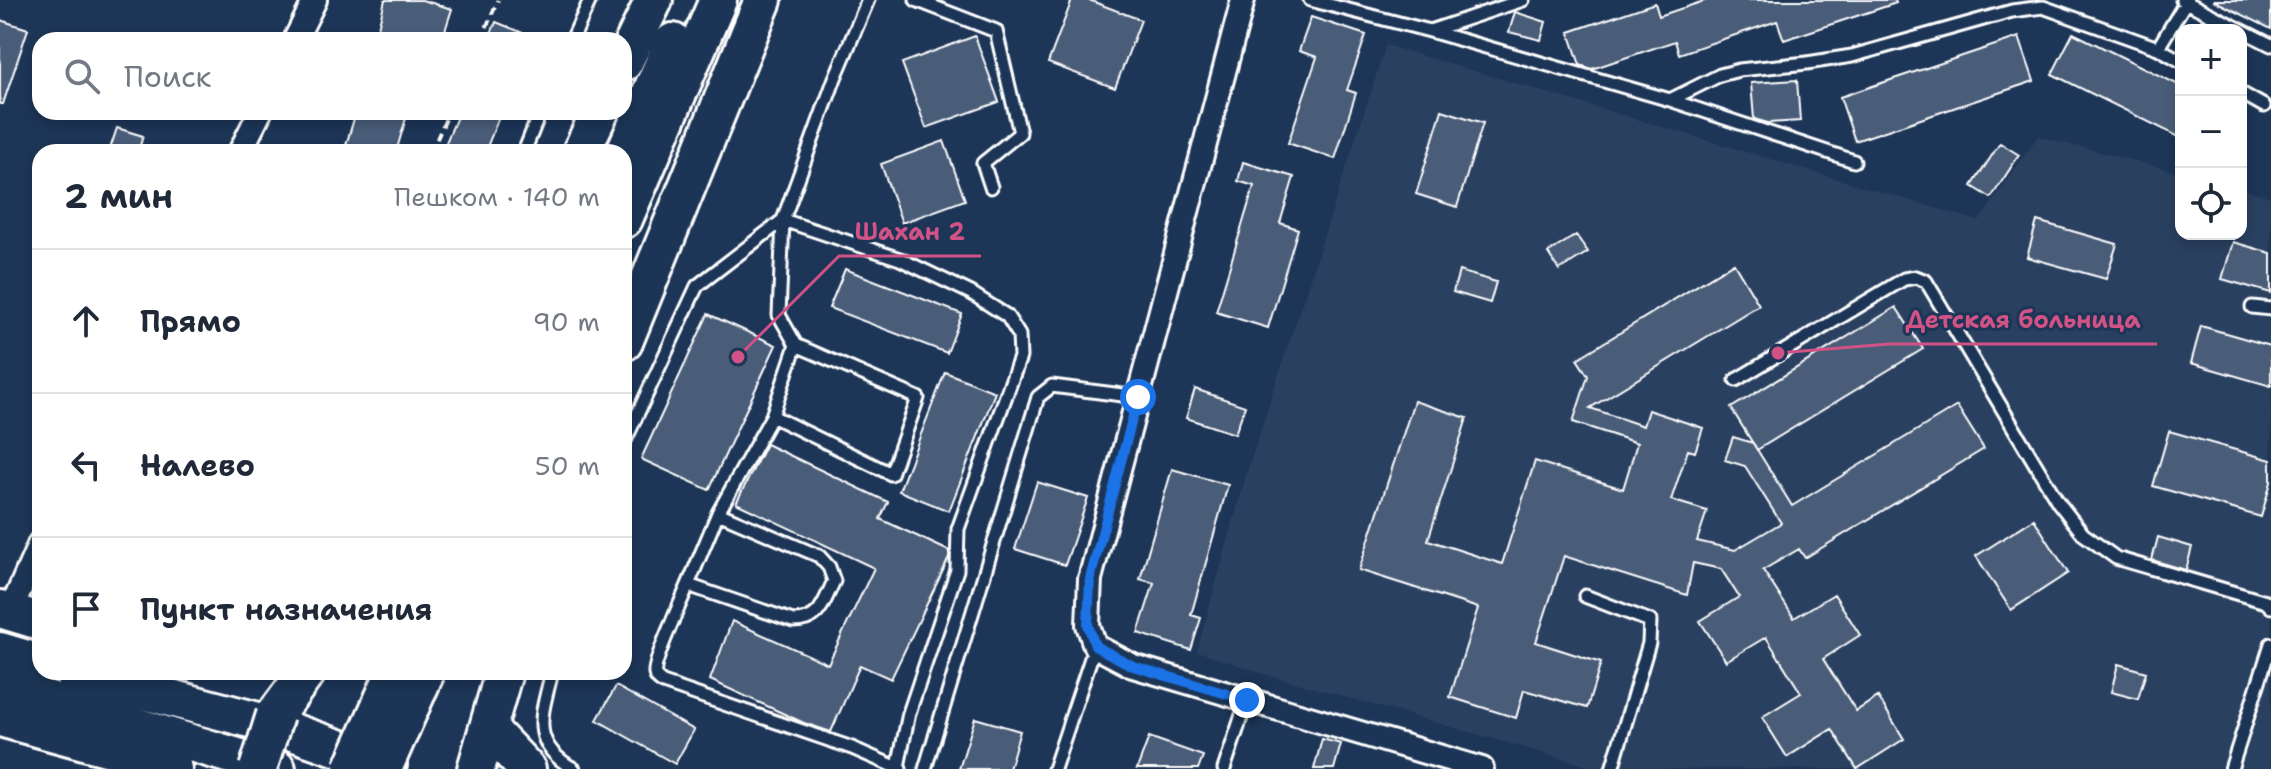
<!DOCTYPE html>
<html lang="ru">
<head>
<meta charset="utf-8">
<style>
	:root { --surface:#fff; --page:#f2f2f3; --text:#1f2937; --muted:#747a83; --line:#e0e1e3 }
	body { margin:0; font-family:"Shantell Sans",sans-serif; background:var(--page); color:var(--text) }
	.controls { position:absolute; right:24px; top:24px; display:grid; overflow:hidden; border-radius:16px; box-shadow:0 4px 12px #0003 }
	.controls button { width:72px; height:72px; display:grid; place-items:center; padding:0; border:0; border-bottom:2px solid var(--line); background:var(--surface); color:var(--text); font:40px sans-serif }
	.stop { position:absolute; width:24px; height:24px; margin:-18px; border:6px solid #1a73e8; border-radius:50%; background:#fff }
	.stop.end { background:#1a73e8; border-color:#fff; box-shadow:0 2px 8px #0008 }
	.list { margin:0; padding:0; list-style:none }
	h2 { display:flex; justify-content:space-between; align-items:center; height:104px; margin:0; padding:0 32px; font-size:34px }
	h2 small { font-size:26px; font-weight:400; color:var(--muted) }
	.list li { display:grid; grid-template-columns:52px 1fr auto; gap:24px; align-items:center; box-sizing:border-box; height:144px; padding:0 32px; border-top:2px solid var(--line) }
	.list b { display:block; font-size:30px; white-space:nowrap }
	.list em { font-size:26px; font-style:normal; color:var(--muted) }
	.icon { flex:none; width:44px; height:44px; fill:none; stroke:currentColor; stroke-width:2; stroke-linecap:round; stroke-linejoin:round }
	.map { position:relative; flex:none; width:2271px; height:769px; overflow:hidden }
	.search { position:absolute; background:var(--surface); box-shadow:0 4px 12px #0003; left:32px; top:32px; width:600px; height:88px; display:flex; align-items:center; gap:20px; box-sizing:border-box; padding:0 28px; border-radius:24px; color:var(--muted); font-size:30px }
	.panel { position:absolute; background:var(--surface); box-shadow:0 4px 12px #0003; left:32px; top:144px; width:600px; height:536px; border-radius:24px }
	.map>svg:first-child { display:block }
</style>
</head>
<body>
<div class="map">
<svg width="2271" height="769" viewBox="0 0 2271 769">
	<rect width="100%" height="100%" fill="#1d3557"/>
	<filter id="ink" filterUnits="userSpaceOnUse"><feTurbulence type="fractalNoise" baseFrequency=".0125" numOctaves="2"/><feDisplacementMap in="SourceGraphic" scale="16" xChannelSelector="R" yChannelSelector="G"/><feConvolveMatrix kernelMatrix="1 2 1 2 8 2 1 2 1" color-interpolation-filters="sRGB"/></filter>
	<g filter="url(#ink)">
		<path fill="#2a4161" d="M 1386,45 L 1979,221 L 2038,136 L 2181,173 L 2181,234 L 2241,234 L 2241,189 L 2271,197 L 2271,769 L 1599,769 L 1265,674 L 1197,651 L 1247,472 Z"/>
		<path fill="#4a5d79" stroke="#fff" stroke-width="2" d="M 385,0 L 422,0 L 452,9 L 442,40 L 375,40 Z
			M 1072,0 L 1089,0 L 1141,20 L 1115,88 L 1048,63 Z
			M 1707,0 L 1895,0 L 1896,3 L 1784,40 L 1777,21 L 1679,54 L 1675,41 L 1592,69 L 1580,65 L 1569,32 L 1655,3 L 1659,16 Z
			M 2213,0 L 2271,0 L 2271,29 Z
			M 1515,12 L 1546,22 L 1541,40 L 1509,32 Z
			M 1311,17 L 1366,35 L 1347,90 L 1356,93 L 1335,159 L 1288,143 L 1317,57 L 1299,51 Z
			M 0,20 L 28,29 L 3,104 L 0,104 Z
			M 496,22 L 538,39 L 537,40 L 488,40 Z
			M 2073,33 L 2181,86 L 2181,138 L 2052,74 Z
			M 975,36 L 999,102 L 926,128 L 902,63 Z
			M 2019,37 L 2034,81 L 1855,141 L 1840,97 Z
			M 1797,80 L 1800,121 L 1768,123 L 1754,119 L 1751,83 Z
			M 1442,110 L 1483,123 L 1457,207 L 1416,194 Z
			M 356,112 L 398,112 L 407,115 L 396,152 L 344,152 Z
			M 459,112 L 501,112 L 485,152 L 442,152 Z
			M 117,128 L 143,136 L 138,152 L 109,152 Z
			M 944,141 L 965,200 L 902,223 L 881,164 Z
			M 2000,143 L 2019,155 L 1991,198 L 1972,186 Z
			M 1243,162 L 1294,177 L 1280,223 L 1298,229 L 1268,328 L 1216,312 L 1254,186 L 1238,181 Z
			M 2037,221 L 2117,244 L 2106,279 L 2027,257 Z
			M 1576,235 L 1588,252 L 1559,270 L 1548,253 Z
			M 2233,242 L 2271,253 L 2271,293 L 2222,279 Z
			M 1734,263 L 1759,305 L 1590,408 L 1643,426 L 1648,410 L 1703,428 L 1695,452 L 1688,450 L 1671,500 L 1707,511 L 1697,541 L 1735,550 L 1781,523 L 1745,466 L 1725,460 L 1733,437 L 1753,443 L 1792,506 L 1957,406 L 1984,449 L 1805,558 L 1799,549 L 1763,570 L 1794,618 L 1834,594 L 1860,635 L 1823,659 L 1856,711 L 1878,697 L 1904,739 L 1857,769 L 1832,729 L 1787,757 L 1762,717 L 1801,693 L 1766,637 L 1726,661 L 1700,621 L 1739,597 L 1721,569 L 1693,563 L 1687,595 L 1564,556 L 1536,642 L 1601,663 L 1587,708 L 1524,690 L 1516,718 L 1450,697 L 1478,608 L 1359,570 L 1414,401 L 1467,418 L 1428,540 L 1502,564 L 1535,461 L 1623,489 L 1637,443 L 1573,422 L 1588,376 L 1577,359 Z
			M 845,269 L 962,314 L 947,353 L 829,308 Z
			M 1459,271 L 1496,282 L 1490,303 L 1453,292 Z
			M 1896,307 L 1923,349 L 1757,450 L 1731,408 Z
			M 708,314 L 776,345 L 709,490 L 641,459 Z
			M 2201,326 L 2271,346 L 2271,386 L 2191,363 Z
			M 945,372 L 995,392 L 949,511 L 899,491 Z
			M 1195,389 L 1245,406 L 1235,434 L 1186,418 Z
			M 2169,431 L 2271,460 L 2271,482 L 2261,517 L 2153,486 Z
			M 766,444 L 888,502 L 880,519 L 949,551 L 949,558 L 891,679 L 860,665 L 831,732 L 804,723 L 710,680 L 732,621 L 828,664 L 874,568 L 736,503 Z
			M 1172,469 L 1228,485 L 1191,615 L 1201,618 L 1191,650 L 1138,633 L 1154,583 L 1140,579 Z
			M 1037,482 L 1088,498 L 1065,565 L 1015,549 Z
			M 2034,519 L 2068,573 L 2011,610 L 1976,556 Z
			M 2158,537 L 2192,547 L 2186,570 L 2152,560 Z
			M 2118,664 L 2146,672 L 2138,699 L 2111,692 Z
			M 616,686 L 694,730 L 675,764 L 597,720 Z
			M 975,718 L 1020,731 L 1009,769 L 959,769 Z
			M 1149,737 L 1203,756 L 1198,769 L 1137,769 Z
			M 1322,739 L 1341,744 L 1334,769 L 1314,769 Z"/>
		<g fill="none" stroke-linecap="round" stroke-linejoin="round">
			<g stroke="#fff" stroke-width="17">
				<path id="lane" d="M 916,0 L 996,31 L 1020,133 L 983,163 L 991,187
					M 1310,0 L 1430,31 L 1523,0
					M 2182,0 L 2271,45
					M 1430,31 L 1670,100 L 1854,161
					M 572,40 L 590,0
					M 2158,48 L 2187,0
					M 2241,93 L 2264,106
					M 1670,100 L 1720,75 L 1739,70 L 1807,63 L 1852,56 L 2012,11 L 2043,7 L 2158,48 L 2181,61
					M 524,152 L 540,112
					M 2252,307 L 2271,309
					M 1736,380 L 1904,279 L 1916,277 L 1926,281 L 2058,502 L 2083,534 L 2116,558 L 2266,602 L 2271,607
					M 772,416 L 796,345
					M 624,443 L 697,286 L 783,220 L 900,259 L 971,293 L 1007,316 L 1019,335 L 1020,357 L 958,529 L 957,570 L 909,713 L 898,767
					M 718,513 L 819,556 L 829,567 L 834,581 C 823,603 821,621 793,621 L 688,585 L 718,513 L 772,416 L 891,474 L 918,398 L 796,345 L 779,315 L 783,220 L 835,78 L 868,0
					M 688,585 C 682,600 652,663 655,674 C 656,679 659,680 663,683 L 852,748 L 900,769
					M 1585,596 L 1650,621 L 1649,643 L 1612,769
					M 552,672 C 542,714 528,743 574,769
					M 925,769 L 1038,397 L 1052,386 L 1138,397
					M 1054,769 L 1095,646
					M 1224,769 L 1247,700
					M 2231,769 L 2271,644"/>
			</g>
			<g stroke="#fff" stroke-width="28">
				<path id="street" d="M 1243,0 L 1090,579 L 1088,625 L 1095,646 L 1133,666 L 1482,769
					M 295,40 L 315,0
					M 240,152 L 260,112
					M 10,612 L 40,543"/>
			</g>
			<g stroke="#fff" stroke-width="42">
				<path id="primary" d="M 624,62 L 654,0
					M 581,152 L 600,112
					M 624,154 L 673,42
					M 624,219 L 718,0
					M 624,342 L 763,0
					M 0,609 L 40,621
					M 0,651 L 40,663
					M 72,672 L 269,724 L 388,765
					M 0,685 L 277,769
					M 275,715 L 307,672
					M 0,718 L 117,750 L 173,769
					M 488,728 L 527,769
					M 476,769 L 504,672"/>
			</g>
			<path stroke="#fff" stroke-width="4" stroke-dasharray="8 6" stroke-linecap="butt" d="M 481,40 L 498,0
				M 431,152 L 449,112"/>
			<use href="#lane" stroke="#1d3557" stroke-width="11"/>
			<use href="#street" stroke="#1d3557" stroke-width="22"/>
			<use href="#primary" stroke="#1d3557" stroke-width="36"/>
			<g stroke="#fff" stroke-width="42" stroke-linecap="butt">
				<path id="primary-bridge" d="M 258,769 L 275,715
					M 352,769 L 395,672
					M 383,769 L 426,672"/>
			</g>
			<use href="#primary-bridge" stroke="#1d3557" stroke-width="36"/>
		</g>
	</g>
	<g fill="none" stroke-linecap="round" stroke-linejoin="round" filter="url(#ink)">
		<path stroke="#1a73e8" stroke-width="10" d="M 1138,397 L 1090,579 L 1088,625 L 1095,646 L 1133,666 L 1247,700"/>
	</g>
	<path fill="none" stroke="#d15284" stroke-width="3" d="M738 357L839 256H981M1778 353L1889 344H2157"/>
	<g fill="#d15284" stroke="#1d3557" stroke-width="3">
		<circle cx="738" cy="357" r="8"/>
		<circle cx="1778" cy="353" r="8"/>
	</g>
	<g font-size="24" text-anchor="middle" font-weight="bold" fill="#d15284" stroke="#1d3557" stroke-width="6" stroke-linejoin="round" paint-order="stroke">
		<text x="910" y="240">Шахан 2</text>
		<text x="2023" y="328">Детская больница</text>
	</g>
</svg>
<div class="controls">
<button>+</button>
<button>−</button>
<button><svg class="icon" aria-label="locate" viewBox="0 0 24 24"><circle cx="12" cy="12" r="6"/><path d="M12 2v4M12 18v4M2 12h4M18 12h4"/></svg></button>
</div>
<div class="stop" style="left:1138px;top:397px"></div>
<div class="stop end" style="left:1247px;top:700px"></div>
<div class="search"><svg class="icon" aria-label="search" viewBox="0 0 24 24"><circle cx="10" cy="10" r="6"/><path d="M15 15l6 6"/></svg>Поиск</div>
<section class="panel">
<h2>2 мин<small>Пешком · 140 m</small></h2>
<ul class="list">
<li><svg class="icon" aria-label="ahead" viewBox="0 0 24 24"><path d="M12 20V5M6 11l6-6 6 6"/></svg><div><b>Прямо</b></div><em>90 m</em></li>
<li><svg class="icon" aria-label="left" viewBox="0 0 24 24"><path d="M17 20v-9H6M10 6l-5 5 5 5"/></svg><div><b>Налево</b></div><em>50 m</em></li>
<li><svg class="icon" aria-label="arrive" viewBox="0 0 24 24"><path d="M6 21V4h12l-3 4 3 4H6"/></svg><div><b>Пункт назначения</b></div></li>
</ul>
</section>
</div>
</body>
</html>
